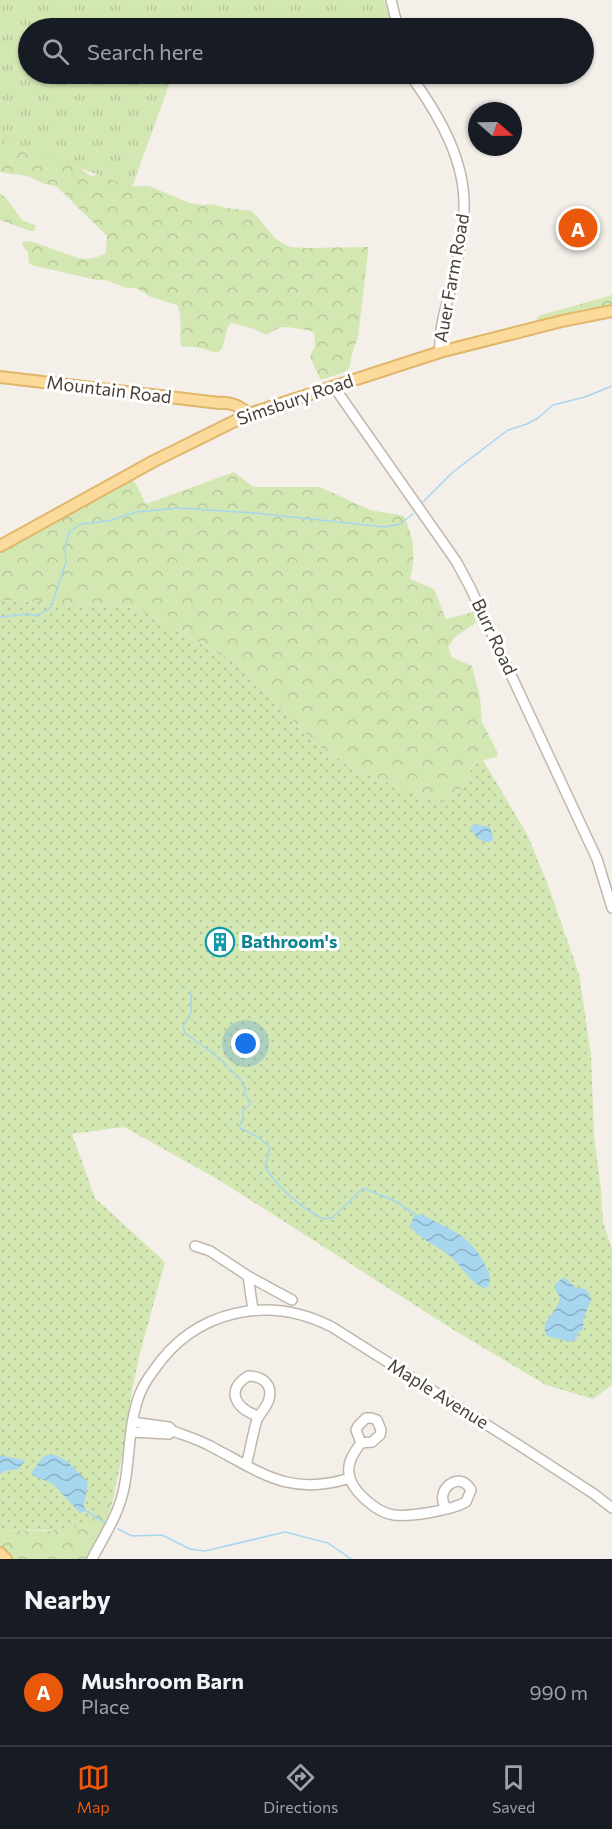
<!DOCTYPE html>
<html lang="en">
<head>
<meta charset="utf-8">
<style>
	:root { --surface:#171b24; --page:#242831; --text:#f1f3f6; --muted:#9ea1a6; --line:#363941; --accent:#ea580c }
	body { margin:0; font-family:Commissioner,sans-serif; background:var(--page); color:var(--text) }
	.compass { position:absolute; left:468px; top:102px; width:54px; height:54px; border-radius:50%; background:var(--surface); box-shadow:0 2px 4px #0004; rotate:110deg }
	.you { position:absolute; left:246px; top:1044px; width:21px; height:21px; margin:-15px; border:4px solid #fff; border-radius:50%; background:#1a73e8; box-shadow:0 0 0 9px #1a73e833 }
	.badge { display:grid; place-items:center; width:39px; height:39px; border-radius:50%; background:var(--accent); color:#fff; font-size:20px; font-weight:700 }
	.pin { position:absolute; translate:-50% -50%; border:3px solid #fff; box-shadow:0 2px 6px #0006 }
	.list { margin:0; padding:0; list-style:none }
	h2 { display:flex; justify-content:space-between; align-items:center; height:78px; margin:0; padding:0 24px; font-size:26px }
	h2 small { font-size:20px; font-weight:400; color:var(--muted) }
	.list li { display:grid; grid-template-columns:39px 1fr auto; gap:18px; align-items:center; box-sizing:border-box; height:108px; padding:0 24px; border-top:2px solid var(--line) }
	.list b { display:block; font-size:22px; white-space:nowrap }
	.list p { margin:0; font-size:20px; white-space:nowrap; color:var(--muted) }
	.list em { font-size:20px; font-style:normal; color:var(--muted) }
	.icon { flex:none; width:33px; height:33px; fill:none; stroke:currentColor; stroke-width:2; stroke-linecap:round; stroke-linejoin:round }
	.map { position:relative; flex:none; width:612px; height:1559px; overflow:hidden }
	.search { position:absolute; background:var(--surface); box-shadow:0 2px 4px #0004; left:18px; right:18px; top:18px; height:66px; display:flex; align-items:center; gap:15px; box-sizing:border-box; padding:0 21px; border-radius:33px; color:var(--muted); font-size:22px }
	.sheet { height:186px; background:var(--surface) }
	nav { display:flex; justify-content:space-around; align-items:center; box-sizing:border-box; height:84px; border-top:2px solid var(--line); background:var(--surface); font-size:16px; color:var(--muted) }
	nav a { display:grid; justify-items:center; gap:3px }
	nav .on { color:var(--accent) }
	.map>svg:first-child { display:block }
</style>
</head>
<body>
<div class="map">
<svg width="612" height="1559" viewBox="0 0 612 1559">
	<defs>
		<pattern id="grass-dots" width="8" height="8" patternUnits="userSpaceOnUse" patternTransform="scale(1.5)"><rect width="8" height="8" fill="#d3e7b3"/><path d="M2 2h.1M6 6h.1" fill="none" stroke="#b7c79b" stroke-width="1.8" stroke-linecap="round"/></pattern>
		<pattern id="forest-crowns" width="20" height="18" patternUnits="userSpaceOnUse" patternTransform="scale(1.5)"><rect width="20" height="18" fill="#d3e7b3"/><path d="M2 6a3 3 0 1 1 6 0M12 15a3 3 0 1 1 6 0" fill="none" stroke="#b7c79b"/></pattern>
		<pattern id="park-tufts" width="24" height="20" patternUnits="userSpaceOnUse" patternTransform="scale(1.5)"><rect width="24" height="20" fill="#d3e7b3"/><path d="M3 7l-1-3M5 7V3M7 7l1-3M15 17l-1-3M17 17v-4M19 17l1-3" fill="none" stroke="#b7c79b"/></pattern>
		<pattern id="water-waves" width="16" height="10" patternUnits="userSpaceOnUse" patternTransform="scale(1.5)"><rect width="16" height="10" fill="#a7d6ef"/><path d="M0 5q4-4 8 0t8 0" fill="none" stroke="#8aafc2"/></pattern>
	</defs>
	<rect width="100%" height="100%" fill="#f4f0e9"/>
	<path fill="url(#grass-dots)" d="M 0,600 L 134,607 L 238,664 L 316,744 L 355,769 L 416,794 L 446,802 L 461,788 L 475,762 L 483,760 L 527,834 L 548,885 L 579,974 L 591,1055 L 594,1135 L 601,1190 L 603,1222 L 612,1249 L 612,1385 L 593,1399 L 546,1385 L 457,1332 L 219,1180 L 124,1127 L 72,1134 L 95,1198 L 165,1262 L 139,1357 L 131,1396 L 128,1430 L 116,1485 L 100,1515 L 77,1527 L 61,1530 L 0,1530 Z"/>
	<path fill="url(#forest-crowns)" d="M 0,129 L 76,165 L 89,175 L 93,176 L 104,172 L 132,186 L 149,186 L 190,203 L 203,205 L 212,204 L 227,208 L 252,211 L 276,239 L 290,247 L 305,248 L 368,247 L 368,253 L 358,337 C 357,343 354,346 353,351 C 350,358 352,362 348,370 C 345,372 323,380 320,379 L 310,356 L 315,345 L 314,333 C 309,329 305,330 299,329 C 283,326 281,325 267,335 L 251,328 L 231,323 C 223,329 227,351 217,352 C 212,353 206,349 202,348 C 195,347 188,347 181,346 C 178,332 184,319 177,305 L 151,297 L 136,288 L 127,288 L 105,280 L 97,280 L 31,265 L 29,262 L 28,252 L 22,245 L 23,242 L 30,241 L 78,258 C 86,260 99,258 106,253 L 107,236 L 56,186 L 44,184 L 27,176 L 0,172 Z
		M 0,193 L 7,199 L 22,220 L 36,226 L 34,231 L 30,231 L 0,220 Z
		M 612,294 L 612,306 L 537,321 L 538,317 L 541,315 L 609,296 Z
		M 234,472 L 253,487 L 320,487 L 370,510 L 404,516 C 414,539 416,554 410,579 L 434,589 L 446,619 L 481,610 L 485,617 L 455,637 L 448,647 L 452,657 L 472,666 L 480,697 L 482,722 L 497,751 L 497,757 L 475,762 L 461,788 L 446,802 L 416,794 L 355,769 L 316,744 L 238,664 L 134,607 L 0,600 L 0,553 L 132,477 L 146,504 Z
		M 116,1485 C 111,1515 102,1533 88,1559 L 10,1559 L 0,1551 L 0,1530 L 49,1531 L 77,1527 L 99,1515 Z"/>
	<path fill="url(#park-tufts)" d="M 0,0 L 384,0 L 393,28 L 28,28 L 28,74 L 173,74 L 132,187 L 0,139 Z"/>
	<path fill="url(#water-waves)" d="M 473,824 L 490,827 L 493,838 L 492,841 C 482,845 476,836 470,829 Z
		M 422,1214 C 447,1229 470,1234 484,1263 C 488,1271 491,1276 489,1285 L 485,1289 C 468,1281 463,1267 450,1256 C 439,1247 425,1241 414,1231 L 410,1226 L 414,1216 Z
		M 564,1277 L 575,1287 L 585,1289 L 589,1293 L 591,1301 L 584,1317 L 583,1330 L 579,1331 L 576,1340 L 567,1342 C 561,1337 553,1340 546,1335 C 545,1332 544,1329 545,1325 C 549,1313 568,1302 555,1290 L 555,1284 Z
		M 0,1455 C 9,1458 16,1457 25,1461 L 18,1469 L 5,1471 L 0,1474 Z
		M 46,1455 L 56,1455 L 68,1462 L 88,1482 L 84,1505 L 85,1511 L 80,1513 L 53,1484 L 32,1475 L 32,1472 L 42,1458 Z"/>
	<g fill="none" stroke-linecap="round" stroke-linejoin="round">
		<path stroke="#a7d6ef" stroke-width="1.5" d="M 423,502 L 453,472 L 508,430 L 527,424 L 538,418 L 553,405 L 585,397 L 612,386
			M 0,617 L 29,614 L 38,616 L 51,607 L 66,562 L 65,549 L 69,532 L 81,524 L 108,521 L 136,512 L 178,508 L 255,513 L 385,527 L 400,524 L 413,514
			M 191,991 L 191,1013 L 183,1027 L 185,1033 L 218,1057 L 242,1081 L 242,1084 L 246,1089 L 244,1091 L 251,1104 L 243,1110 L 243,1120 L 239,1126 L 240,1128 C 251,1132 261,1139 270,1147 L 265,1167 C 278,1188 302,1209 324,1219 L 332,1218 L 363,1188 L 393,1200 L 416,1215
			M 85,1510 L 104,1522
			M 118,1529 L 132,1536 L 162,1535 L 190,1549 L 205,1551 L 285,1532 L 328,1543 L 351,1559"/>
		<g stroke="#bfb7ac" stroke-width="12">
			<path id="minor" d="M 391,0 L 398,28
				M 411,74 L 413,79 C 440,117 466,162 464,210 C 464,232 459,254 454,274 C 449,299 438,326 440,352
				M 334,387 L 456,561 L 470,587 L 597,859 L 612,908
				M 195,1246 L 210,1251 L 248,1276 L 292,1300
				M 248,1276 L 253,1310
				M 173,1431 C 186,1436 200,1440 212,1447 C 262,1473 290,1497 350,1478
				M 131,1432 L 169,1434 L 173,1431 L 169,1427 L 132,1422
				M 361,1443 L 372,1442 L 380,1435 L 381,1430 L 377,1420 L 371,1418 L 366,1418 L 358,1426 L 356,1430 L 361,1443 C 355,1451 347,1462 349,1473 C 350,1490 377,1513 394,1515 C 411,1517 452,1510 466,1502 L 471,1490 C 459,1468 432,1492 447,1509
				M 246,1465 C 250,1451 252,1437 256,1423 C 258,1414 267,1408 269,1399 C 273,1383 261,1376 248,1376 C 224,1391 237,1409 258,1416
				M 92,1559 C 104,1536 119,1514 124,1488 C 130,1460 128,1430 137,1402 C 140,1391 147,1379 154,1370 C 195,1310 268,1294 332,1327 L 525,1449 L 594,1494 L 612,1508"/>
		</g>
		<g stroke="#e1b66a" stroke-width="14">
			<path id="major" d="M 0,377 L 219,403 C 232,402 239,406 249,414
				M 0,546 L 154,461 L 249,414 L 440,352 L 562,321 L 612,311
				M 0,1553 L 6,1559"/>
		</g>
		<use href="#minor" stroke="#fff" stroke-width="9"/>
		<use href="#major" stroke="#fbda9b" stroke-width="10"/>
	</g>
	<defs>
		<g id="building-ring" transform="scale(1.5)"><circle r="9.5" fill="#fff" stroke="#0f9aa8" stroke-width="1.5"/><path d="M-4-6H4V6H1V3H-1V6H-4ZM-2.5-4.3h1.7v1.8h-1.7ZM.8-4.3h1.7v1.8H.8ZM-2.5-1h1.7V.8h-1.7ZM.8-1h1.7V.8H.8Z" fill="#0f9aa8"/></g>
	</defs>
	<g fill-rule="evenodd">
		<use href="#building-ring" x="220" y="942"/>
	</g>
	<g text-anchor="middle" stroke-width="6" stroke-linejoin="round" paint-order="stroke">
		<g font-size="18" fill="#484037" stroke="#fff">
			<text transform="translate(452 278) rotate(-80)" y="6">Auer Farm Road</text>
			<text transform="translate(109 390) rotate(7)" y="6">Mountain Road</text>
			<text transform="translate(295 400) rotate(-19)" y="6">Simsbury Road</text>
			<text transform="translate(494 637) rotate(65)" y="6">Burr Road</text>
			<text transform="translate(438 1394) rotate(32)" y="6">Maple Avenue</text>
		</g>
		<g font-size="18" font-weight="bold" fill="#0d838f" stroke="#fff" text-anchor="start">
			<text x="241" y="948">Bathroom's</text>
		</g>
	</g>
</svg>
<svg class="compass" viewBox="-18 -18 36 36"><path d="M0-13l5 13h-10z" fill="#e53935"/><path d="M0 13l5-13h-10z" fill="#9ea1a6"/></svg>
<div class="you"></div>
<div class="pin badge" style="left:578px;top:228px">A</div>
<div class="search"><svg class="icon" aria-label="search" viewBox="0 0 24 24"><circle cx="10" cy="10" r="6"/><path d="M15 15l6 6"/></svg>Search here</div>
</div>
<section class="sheet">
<h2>Nearby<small></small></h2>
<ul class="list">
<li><span class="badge">A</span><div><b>Mushroom Barn</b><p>Place</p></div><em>990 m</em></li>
</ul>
</section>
<nav>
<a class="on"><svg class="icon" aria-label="map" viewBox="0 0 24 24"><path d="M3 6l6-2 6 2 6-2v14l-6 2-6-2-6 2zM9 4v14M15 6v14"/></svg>Map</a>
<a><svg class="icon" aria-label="directions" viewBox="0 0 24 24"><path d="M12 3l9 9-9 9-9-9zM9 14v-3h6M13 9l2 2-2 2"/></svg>Directions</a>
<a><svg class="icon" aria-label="saved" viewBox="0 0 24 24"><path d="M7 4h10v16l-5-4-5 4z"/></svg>Saved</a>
</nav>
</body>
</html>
